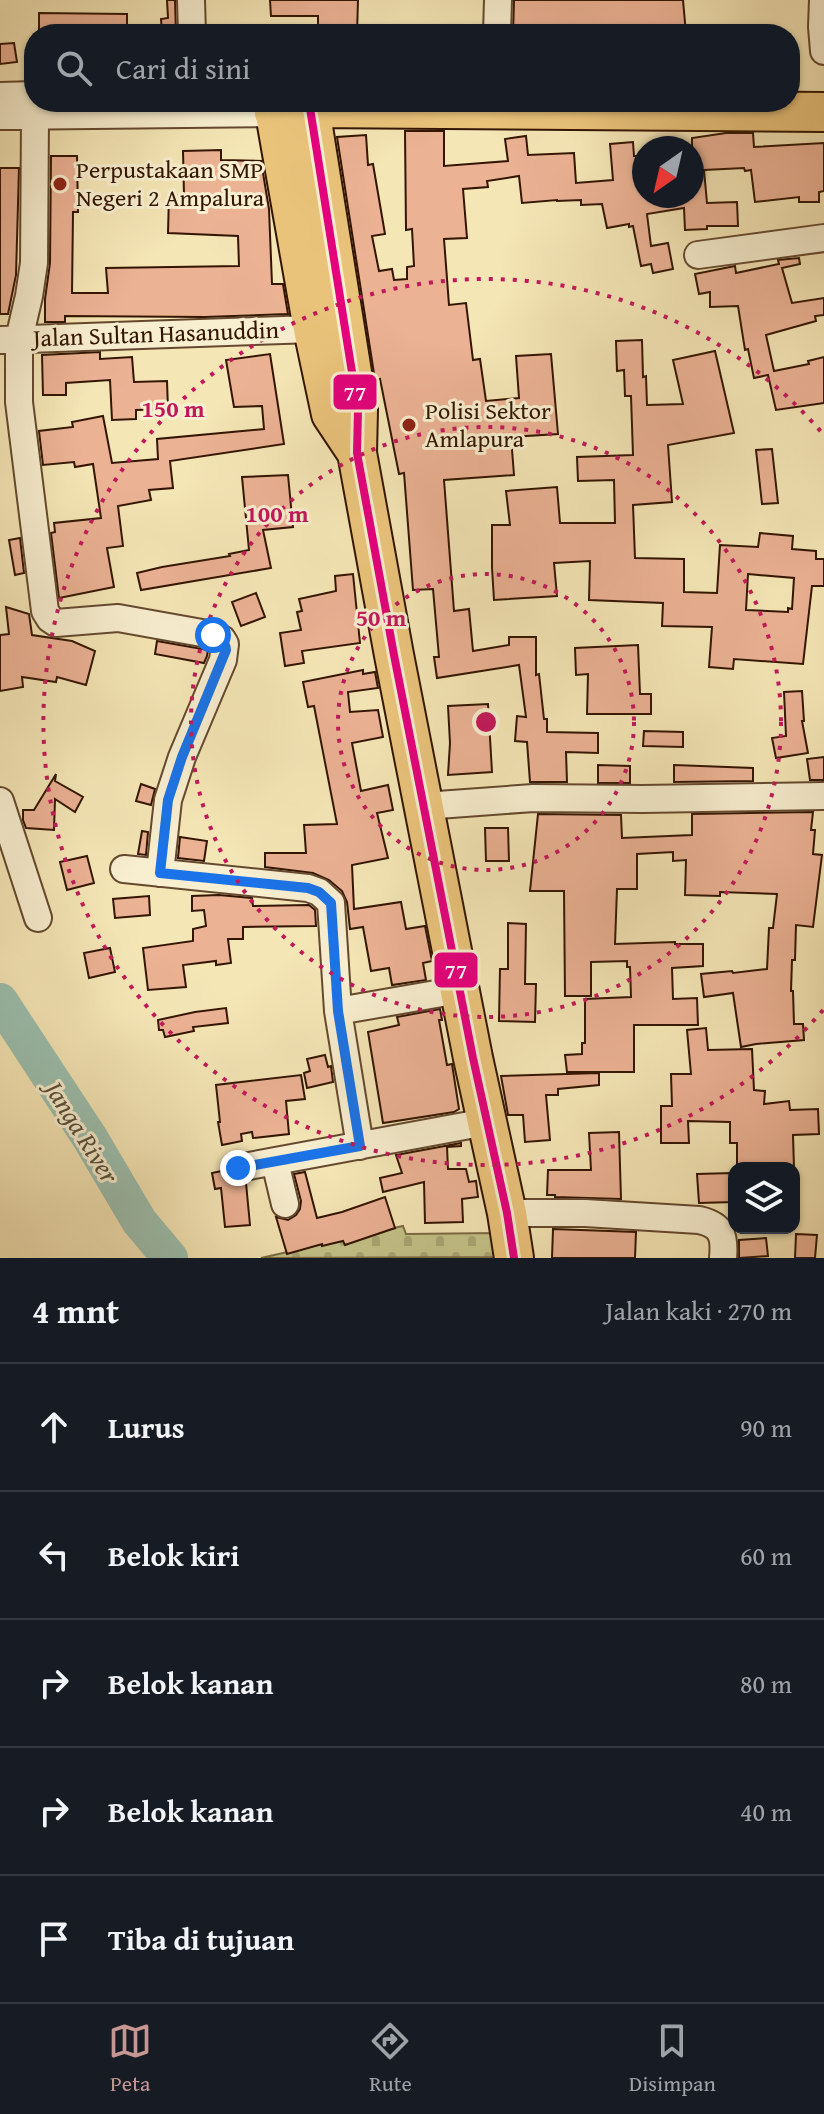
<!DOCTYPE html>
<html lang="id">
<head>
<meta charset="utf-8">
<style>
	:root { --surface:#171b24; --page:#242831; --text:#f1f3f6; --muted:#9ea1a6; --line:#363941; --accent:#c59692 }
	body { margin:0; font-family:"Gentium Book Plus",serif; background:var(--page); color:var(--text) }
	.controls { position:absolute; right:24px; bottom:24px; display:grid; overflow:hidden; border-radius:16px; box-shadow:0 2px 6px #0004 }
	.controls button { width:72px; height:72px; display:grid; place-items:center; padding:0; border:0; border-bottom:2px solid var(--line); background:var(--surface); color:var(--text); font:40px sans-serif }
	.compass { position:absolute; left:632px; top:136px; width:72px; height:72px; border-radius:50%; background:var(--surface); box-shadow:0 2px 6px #0004; rotate:214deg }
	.stop { position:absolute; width:24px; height:24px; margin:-18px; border:6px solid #1a73e8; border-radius:50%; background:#fff }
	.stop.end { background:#1a73e8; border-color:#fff; box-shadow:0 2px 8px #0008 }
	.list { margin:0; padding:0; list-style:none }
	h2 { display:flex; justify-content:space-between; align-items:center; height:104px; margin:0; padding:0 32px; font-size:34px }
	h2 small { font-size:26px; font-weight:400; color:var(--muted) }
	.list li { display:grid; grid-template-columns:52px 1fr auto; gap:24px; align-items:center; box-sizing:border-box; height:128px; padding:0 32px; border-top:2px solid var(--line) }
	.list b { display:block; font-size:30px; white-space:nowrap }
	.list em { font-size:26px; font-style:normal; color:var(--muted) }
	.icon { flex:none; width:44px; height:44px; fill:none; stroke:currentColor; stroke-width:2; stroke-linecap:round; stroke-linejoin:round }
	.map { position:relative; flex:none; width:824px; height:1258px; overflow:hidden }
	.search { position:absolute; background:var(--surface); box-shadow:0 2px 6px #0004; left:24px; right:24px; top:24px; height:88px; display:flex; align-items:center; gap:20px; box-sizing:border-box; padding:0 28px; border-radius:32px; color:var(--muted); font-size:30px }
	.sheet { height:744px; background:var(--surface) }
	nav { display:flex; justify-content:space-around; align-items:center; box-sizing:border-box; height:112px; border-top:2px solid var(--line); background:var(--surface); font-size:22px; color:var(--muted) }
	nav a { display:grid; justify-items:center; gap:4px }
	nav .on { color:var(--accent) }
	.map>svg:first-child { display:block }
</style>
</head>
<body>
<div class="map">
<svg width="824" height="1258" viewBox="0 0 824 1258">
	<defs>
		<pattern id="cemetery-stones" width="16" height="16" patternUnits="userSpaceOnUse" patternTransform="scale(2)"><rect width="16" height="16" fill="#c4c389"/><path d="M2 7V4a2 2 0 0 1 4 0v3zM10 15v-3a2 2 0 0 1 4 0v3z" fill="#a9a774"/></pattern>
	</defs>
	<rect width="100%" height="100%" fill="#f5e6b6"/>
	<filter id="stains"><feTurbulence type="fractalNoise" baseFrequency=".0025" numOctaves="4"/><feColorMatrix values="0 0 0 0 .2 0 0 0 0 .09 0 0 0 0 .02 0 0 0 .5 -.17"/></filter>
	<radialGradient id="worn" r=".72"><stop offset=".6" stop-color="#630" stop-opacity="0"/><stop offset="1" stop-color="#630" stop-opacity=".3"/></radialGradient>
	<path fill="url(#cemetery-stones)" stroke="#7c6c44" stroke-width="2" d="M 403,1226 L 406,1234 L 498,1233 L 501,1257 L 261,1258 Z"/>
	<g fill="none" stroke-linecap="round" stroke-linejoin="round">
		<path stroke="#9cc0af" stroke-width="36" d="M 0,1001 L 90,1138 L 139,1221 L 170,1258"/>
	</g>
	<path fill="#ebb294" stroke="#331500" stroke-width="2" fill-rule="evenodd" d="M 167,0 L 175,0 L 176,34 L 162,34 L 161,19 L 168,18 Z
		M 270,0 L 358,0 L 357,34 L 318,34 L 318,16 L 271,16 Z
		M 514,0 L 683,0 L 686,34 L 513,34 Z
		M 39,13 L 127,14 L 127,34 L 39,34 Z
		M 14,43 L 17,62 L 0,64 L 0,44 Z
		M 405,131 L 444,131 L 444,166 L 508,161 L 505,139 L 526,136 L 528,155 L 574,153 L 576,183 L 613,180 L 610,144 L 633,142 L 634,156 L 644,156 L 644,196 L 692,196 L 692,138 L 726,133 L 753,133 L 754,147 L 824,143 L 824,191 L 819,192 L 819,202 L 799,202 L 799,197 L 755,202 L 751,170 L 745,171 L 744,168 L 704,170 L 707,203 L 737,202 L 738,226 L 707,226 L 707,229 L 685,230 L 684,208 L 647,214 L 651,246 L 668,243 L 673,269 L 653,273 L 651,264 L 641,266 L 633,226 L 629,227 L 629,224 L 607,228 L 602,204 L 581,205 L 581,200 L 557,201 L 557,200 L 522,203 L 519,176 L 487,181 L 488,187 L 463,189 L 467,238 L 444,239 L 449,305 L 466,303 L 473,360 L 480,359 L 486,401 L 519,398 L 516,356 L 551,354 L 558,434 L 511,437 L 514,475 L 444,480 L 454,611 L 469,609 L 473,651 L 509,645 L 509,637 L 536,637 L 536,675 L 539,674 L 544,719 L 547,719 L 547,732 L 598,733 L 598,753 L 566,752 L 567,782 L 530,782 L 527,742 L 515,741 L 517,716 L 526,717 L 519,665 L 437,678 L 434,657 L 439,657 L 433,589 L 413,590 L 404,473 L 399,474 L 380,379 L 375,380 L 337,137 L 366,135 L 368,165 L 373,164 L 385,234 L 372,236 L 379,271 L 392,269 L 394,280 L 407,279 L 407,267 L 414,266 L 412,229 L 406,230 Z
		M 221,150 L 221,160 L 261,161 L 269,209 L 272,284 L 283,284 L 288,314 L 205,317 L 65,316 L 65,322 L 45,322 L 45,299 L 50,263 L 51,156 L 77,156 L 78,212 L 73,212 L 72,293 L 108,293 L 106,268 L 239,266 L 238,236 L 168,233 L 169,195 L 184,195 L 183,151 Z
		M 0,168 L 19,168 L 16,275 L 8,314 L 0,314 Z
		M 799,258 L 800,264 L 782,268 L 792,303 L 824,298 L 824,315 L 815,316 L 816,321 L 766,335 L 774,371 L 809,364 L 808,361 L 824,357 L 824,403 L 776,410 L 768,375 L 754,378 L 748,349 L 745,350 L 738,306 L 710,307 L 710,292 L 699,294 L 695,274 L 735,266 L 736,273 L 779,264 L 778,260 Z
		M 642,340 L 643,377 L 646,376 L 647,405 L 683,404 L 673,360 L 715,351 L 734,433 L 668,445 L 672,502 L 633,505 L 635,558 L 684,559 L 684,592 L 717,593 L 720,545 L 758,547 L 760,533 L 793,536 L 792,549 L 816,551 L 816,559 L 824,559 L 824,586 L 812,586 L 803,664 L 734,659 L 733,669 L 709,667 L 712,627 L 662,626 L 663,603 L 589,600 L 590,561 L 554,563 L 557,596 L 494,600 L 492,568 L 492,525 L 510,525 L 506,491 L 557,487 L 560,523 L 615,523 L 614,480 L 578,481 L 577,457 L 633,455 L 631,396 L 625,396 L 624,370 L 617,371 L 616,341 ZM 748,574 L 794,578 L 792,609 L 788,608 L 788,612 L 746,610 Z
		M 100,352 L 100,359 L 132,357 L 134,382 L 167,381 L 168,409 L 136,410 L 136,419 L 112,420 L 110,380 L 66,383 L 66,395 L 43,395 L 42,355 Z
		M 270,354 L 284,444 L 170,461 L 173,488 L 149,490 L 151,500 L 118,506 L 123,546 L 107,548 L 114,587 L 59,598 L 51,533 L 55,532 L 54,523 L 101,518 L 93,464 L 75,467 L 74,462 L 43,465 L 39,431 L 73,427 L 72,422 L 103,416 L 112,463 L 158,459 L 157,439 L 264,429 L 262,406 L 234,407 L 226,360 Z
		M 772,449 L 778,503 L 762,504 L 756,450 Z
		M 288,475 L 293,527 L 263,530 L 271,568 L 141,590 L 137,573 L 162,567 L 230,556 L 229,554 L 249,550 L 242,477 Z
		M 20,538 L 24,573 L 15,575 L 9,540 Z
		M 353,574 L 360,643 L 302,651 L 304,663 L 285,666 L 280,633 L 301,630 L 297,612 L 302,611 L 299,599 L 336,591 L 335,576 Z
		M 256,593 L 265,617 L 241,626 L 232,602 Z
		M 6,607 L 29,614 L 32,635 L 72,641 L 95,651 L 86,685 L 57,677 L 56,682 L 22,677 L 23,687 L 0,691 L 0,635 L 9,634 Z
		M 157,641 L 208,650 L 207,656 L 204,663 L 155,654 Z
		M 638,645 L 640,694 L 651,694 L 651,714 L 587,714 L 588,674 L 576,675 L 575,648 Z
		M 363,670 L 363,674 L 375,672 L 378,688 L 348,692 L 350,712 L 378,710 L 383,737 L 352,743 L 361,791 L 388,785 L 393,810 L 377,813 L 388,858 L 352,865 L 354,909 L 401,902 L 406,929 L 425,926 L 432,961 L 423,963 L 426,980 L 392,985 L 389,968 L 371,971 L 363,927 L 350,929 L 347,902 L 342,891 L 329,880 L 313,873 L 265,867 L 265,853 L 306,853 L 304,825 L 337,824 L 314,706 L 308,707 L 303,682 Z
		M 802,691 L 804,721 L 802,721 L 808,753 L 776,758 L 772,738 L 786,736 L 784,692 Z
		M 488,704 L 492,772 L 448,775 L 450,743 L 448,706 Z
		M 644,731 L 683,732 L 683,747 L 643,746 Z
		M 824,757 L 824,780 L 810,780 L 807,759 Z
		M 598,765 L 630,766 L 630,783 L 598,783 Z
		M 674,765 L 753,768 L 753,781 L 674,782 Z
		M 56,774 L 55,781 L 83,797 L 75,812 L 55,799 L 54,830 L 26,828 L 23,820 L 23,810 L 34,810 Z
		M 141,784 L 155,789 L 151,805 L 136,801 Z
		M 813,812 L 811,830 L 815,830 L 813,854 L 822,855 L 813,927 L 796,925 L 795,960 L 792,960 L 791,991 L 793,991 L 794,1024 L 803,1024 L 804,1040 L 756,1044 L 741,1047 L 733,993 L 704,997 L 701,974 L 732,971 L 733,973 L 767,969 L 769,928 L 773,928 L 777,894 L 720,892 L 720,896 L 685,895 L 686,860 L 673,861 L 673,852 L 637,854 L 637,889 L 617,889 L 615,944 L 675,942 L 675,944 L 703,944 L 703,966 L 672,968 L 673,999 L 697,998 L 698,1025 L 634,1025 L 634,1072 L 567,1072 L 565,1055 L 582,1054 L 582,1043 L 585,1043 L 585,999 L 631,997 L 630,967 L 627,967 L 627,961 L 591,962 L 591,996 L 565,996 L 564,891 L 530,891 L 538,814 L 621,815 L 622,838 L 692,835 L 692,814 Z
		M 485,828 L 508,828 L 509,861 L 486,861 Z
		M 142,831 L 148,832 L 146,855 L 138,854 Z
		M 180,837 L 207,841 L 204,861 L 178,858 Z
		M 87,856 L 94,883 L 67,890 L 60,862 Z
		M 219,895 L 252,898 L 253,906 L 309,905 L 315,910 L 316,926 L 243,927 L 243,939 L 228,939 L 231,963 L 216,965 L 216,961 L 183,965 L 186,987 L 148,990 L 143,948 L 193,941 L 193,929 L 206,926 L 204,910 L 192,911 L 192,896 Z
		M 149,896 L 150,915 L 115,918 L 113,899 Z
		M 508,923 L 526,924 L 525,984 L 536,984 L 535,1022 L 499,1021 L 500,969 L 508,969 Z
		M 110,948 L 115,972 L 89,978 L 84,953 Z
		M 226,1008 L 228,1023 L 193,1027 L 194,1031 L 165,1037 L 163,1030 L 159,1030 L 158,1020 L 195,1012 Z
		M 440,1009 L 442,1020 L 439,1020 L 447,1065 L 452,1064 L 459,1109 L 454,1112 L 383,1123 L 368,1032 L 399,1025 L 397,1017 Z
		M 706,1028 L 708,1050 L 752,1049 L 754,1090 L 765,1091 L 764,1104 L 789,1101 L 790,1110 L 818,1109 L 819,1134 L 793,1135 L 794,1168 L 737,1168 L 737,1143 L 730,1143 L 730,1122 L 688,1121 L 689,1143 L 661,1143 L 661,1106 L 672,1106 L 671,1074 L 691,1074 L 687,1030 Z
		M 325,1055 L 328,1067 L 331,1066 L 333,1082 L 307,1088 L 304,1073 L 310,1071 L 307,1059 Z
		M 599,1073 L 599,1085 L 558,1089 L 558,1095 L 546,1095 L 550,1140 L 525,1142 L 523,1115 L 508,1115 L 501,1076 Z
		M 301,1075 L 305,1099 L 286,1101 L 289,1134 L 253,1138 L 252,1132 L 241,1134 L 242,1141 L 222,1145 L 218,1122 L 220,1122 L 216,1085 Z
		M 619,1132 L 621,1199 L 555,1197 L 555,1195 L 547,1195 L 548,1170 L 591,1170 L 589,1133 Z
		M 461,1143 L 461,1146 L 447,1147 L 448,1169 L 466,1169 L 469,1182 L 476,1181 L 478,1197 L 462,1199 L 463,1222 L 425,1223 L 424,1182 L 383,1192 L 380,1178 L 402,1173 L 396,1155 Z
		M 222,1171 L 225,1178 L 232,1183 L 246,1183 L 250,1225 L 225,1227 L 221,1188 L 215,1189 L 212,1173 Z
		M 305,1172 L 317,1218 L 342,1212 L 385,1197 L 395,1228 L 345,1245 L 343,1241 L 322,1246 L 322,1244 L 287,1254 L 276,1217 L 288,1220 L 296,1215 L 300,1209 L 301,1201 L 294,1174 Z
		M 732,1173 L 734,1202 L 699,1203 L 697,1174 Z
		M 553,1229 L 636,1232 L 635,1258 L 552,1258 Z
		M 796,1234 L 817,1235 L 815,1258 L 795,1258 Z
		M 766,1238 L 768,1256 L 739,1258 L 739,1240 Z"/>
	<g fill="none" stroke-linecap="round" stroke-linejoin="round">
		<g stroke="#64492e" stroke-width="30">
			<path id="minor" d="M 191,0 L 192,34
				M 823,0 L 822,27 L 824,51
				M 497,34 L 498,0
				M 0,96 L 34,95
				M 0,116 L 274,113
				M 35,117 L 34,263 L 29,296 L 19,339 L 19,402 L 45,611 L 50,619 L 56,623 L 118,618 L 213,635 L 222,639 L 225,644 L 223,660 L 182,757 L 168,800 L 160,873
				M 698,255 L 824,238
				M 0,340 L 313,329
				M 0,801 L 38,918
				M 424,806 L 533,798 L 643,799 L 824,796
				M 124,869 L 308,888 L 319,892 L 331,903 L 338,1011 L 360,1146
				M 338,1011 L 459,990
				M 275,1162 L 285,1204
				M 238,1168 L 486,1122
				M 507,1213 L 585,1213 L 699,1220 C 722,1225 725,1236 723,1258"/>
		</g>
		<g stroke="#331500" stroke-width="42">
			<path id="highway" d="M 273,102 L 313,329 L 331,414 L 357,453
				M 309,102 L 358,410 L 357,453 L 394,655 L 473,1058 L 507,1213 L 514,1258
				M 274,113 L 309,108 L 824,112"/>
		</g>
		<use href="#minor" stroke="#f8efd0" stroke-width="26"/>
		<use href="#highway" stroke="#eac37b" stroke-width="38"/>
		<g stroke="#f8efd0" stroke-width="14">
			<path id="bus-1" d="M 309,102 L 358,410 L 357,453 L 394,655 L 473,1058 L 507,1213 L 514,1258"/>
		</g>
		<use href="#bus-1" stroke="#e5007d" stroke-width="8"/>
	</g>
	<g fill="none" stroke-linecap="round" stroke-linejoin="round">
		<path stroke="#1a73e8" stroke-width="10" d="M 213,635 C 221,639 225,641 226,650 L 182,757 L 168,800 L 160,873 L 308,888 L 319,892 L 331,903 L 338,1011 L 360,1146 L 238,1168"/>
	</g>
	<g fill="none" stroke="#c2185b" stroke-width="4" stroke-dasharray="4 8">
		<circle cx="486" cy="722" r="148"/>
		<circle cx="486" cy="722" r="295"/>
		<path d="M823 1010A443 443 0 1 1 823 434"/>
	</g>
	<g fill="#8f2418" stroke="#f8efd0" stroke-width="3">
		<circle cx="60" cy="184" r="8"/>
		<circle cx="409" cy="425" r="8"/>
	</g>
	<g text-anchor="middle" stroke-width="6" stroke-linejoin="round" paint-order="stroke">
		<g font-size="24" fill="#331500" stroke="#f8efd0" text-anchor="start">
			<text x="76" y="178">Perpustakaan SMP<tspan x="76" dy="28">Negeri 2 Ampalura</tspan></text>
			<text x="425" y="419">Polisi Sektor<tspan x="425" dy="28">Amlapura</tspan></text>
		</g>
		<g font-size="24" fill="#331500" stroke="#f8efd0">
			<text transform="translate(156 334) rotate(-2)" y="8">Jalan Sultan Hasanuddin</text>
		</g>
		<g font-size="26" font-style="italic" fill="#58513d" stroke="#f8efd0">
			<text transform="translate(82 1132) rotate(58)" y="9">Janga River</text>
		</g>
	</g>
	<circle cx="486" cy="722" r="12" fill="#c2185b" stroke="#f8efd0" stroke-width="4"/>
	<g font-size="24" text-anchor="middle" font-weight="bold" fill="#c2185b" stroke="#f8efd0" stroke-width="6" stroke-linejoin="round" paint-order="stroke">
		<text x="173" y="417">150 m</text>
		<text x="277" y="522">100 m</text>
		<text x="381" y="626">50 m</text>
	</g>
	<g stroke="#f8efd0" stroke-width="3">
		<rect x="332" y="373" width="46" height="38" rx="8" fill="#e5007d"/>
		<rect x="433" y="951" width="46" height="38" rx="8" fill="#e5007d"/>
	</g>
	<g font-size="22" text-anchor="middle" font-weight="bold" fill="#fff">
		<text x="355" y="400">77</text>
		<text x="456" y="978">77</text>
	</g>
	<rect width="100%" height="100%" filter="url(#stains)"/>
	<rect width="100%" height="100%" fill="url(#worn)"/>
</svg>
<div class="controls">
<button><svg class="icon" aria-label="layers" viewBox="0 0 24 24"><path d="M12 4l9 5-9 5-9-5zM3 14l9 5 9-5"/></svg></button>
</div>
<svg class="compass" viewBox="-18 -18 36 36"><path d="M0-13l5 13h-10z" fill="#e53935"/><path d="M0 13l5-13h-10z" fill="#9ea1a6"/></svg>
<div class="stop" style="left:213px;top:635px"></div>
<div class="stop end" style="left:238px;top:1168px"></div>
<div class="search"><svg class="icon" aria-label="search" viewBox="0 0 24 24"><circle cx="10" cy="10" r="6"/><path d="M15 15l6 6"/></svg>Cari di sini</div>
</div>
<section class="sheet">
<h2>4 mnt<small>Jalan kaki · 270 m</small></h2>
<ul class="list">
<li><svg class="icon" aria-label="ahead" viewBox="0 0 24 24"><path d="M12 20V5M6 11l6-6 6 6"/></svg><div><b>Lurus</b></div><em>90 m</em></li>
<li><svg class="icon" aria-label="left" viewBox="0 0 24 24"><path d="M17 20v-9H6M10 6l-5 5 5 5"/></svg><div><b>Belok kiri</b></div><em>60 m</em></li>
<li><svg class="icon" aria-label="right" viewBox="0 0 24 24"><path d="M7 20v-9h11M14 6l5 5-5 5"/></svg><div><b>Belok kanan</b></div><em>80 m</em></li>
<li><svg class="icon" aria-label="right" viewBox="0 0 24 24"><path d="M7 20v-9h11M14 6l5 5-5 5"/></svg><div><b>Belok kanan</b></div><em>40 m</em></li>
<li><svg class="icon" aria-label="arrive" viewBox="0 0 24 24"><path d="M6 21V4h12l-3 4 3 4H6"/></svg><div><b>Tiba di tujuan</b></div></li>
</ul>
</section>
<nav>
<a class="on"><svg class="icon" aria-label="map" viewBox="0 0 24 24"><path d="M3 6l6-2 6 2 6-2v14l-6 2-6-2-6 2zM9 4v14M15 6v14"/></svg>Peta</a>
<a><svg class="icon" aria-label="directions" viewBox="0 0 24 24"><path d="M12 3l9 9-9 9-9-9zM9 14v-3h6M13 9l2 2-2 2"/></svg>Rute</a>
<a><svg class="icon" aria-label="saved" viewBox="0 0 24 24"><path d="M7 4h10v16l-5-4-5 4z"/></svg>Disimpan</a>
</nav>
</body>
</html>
